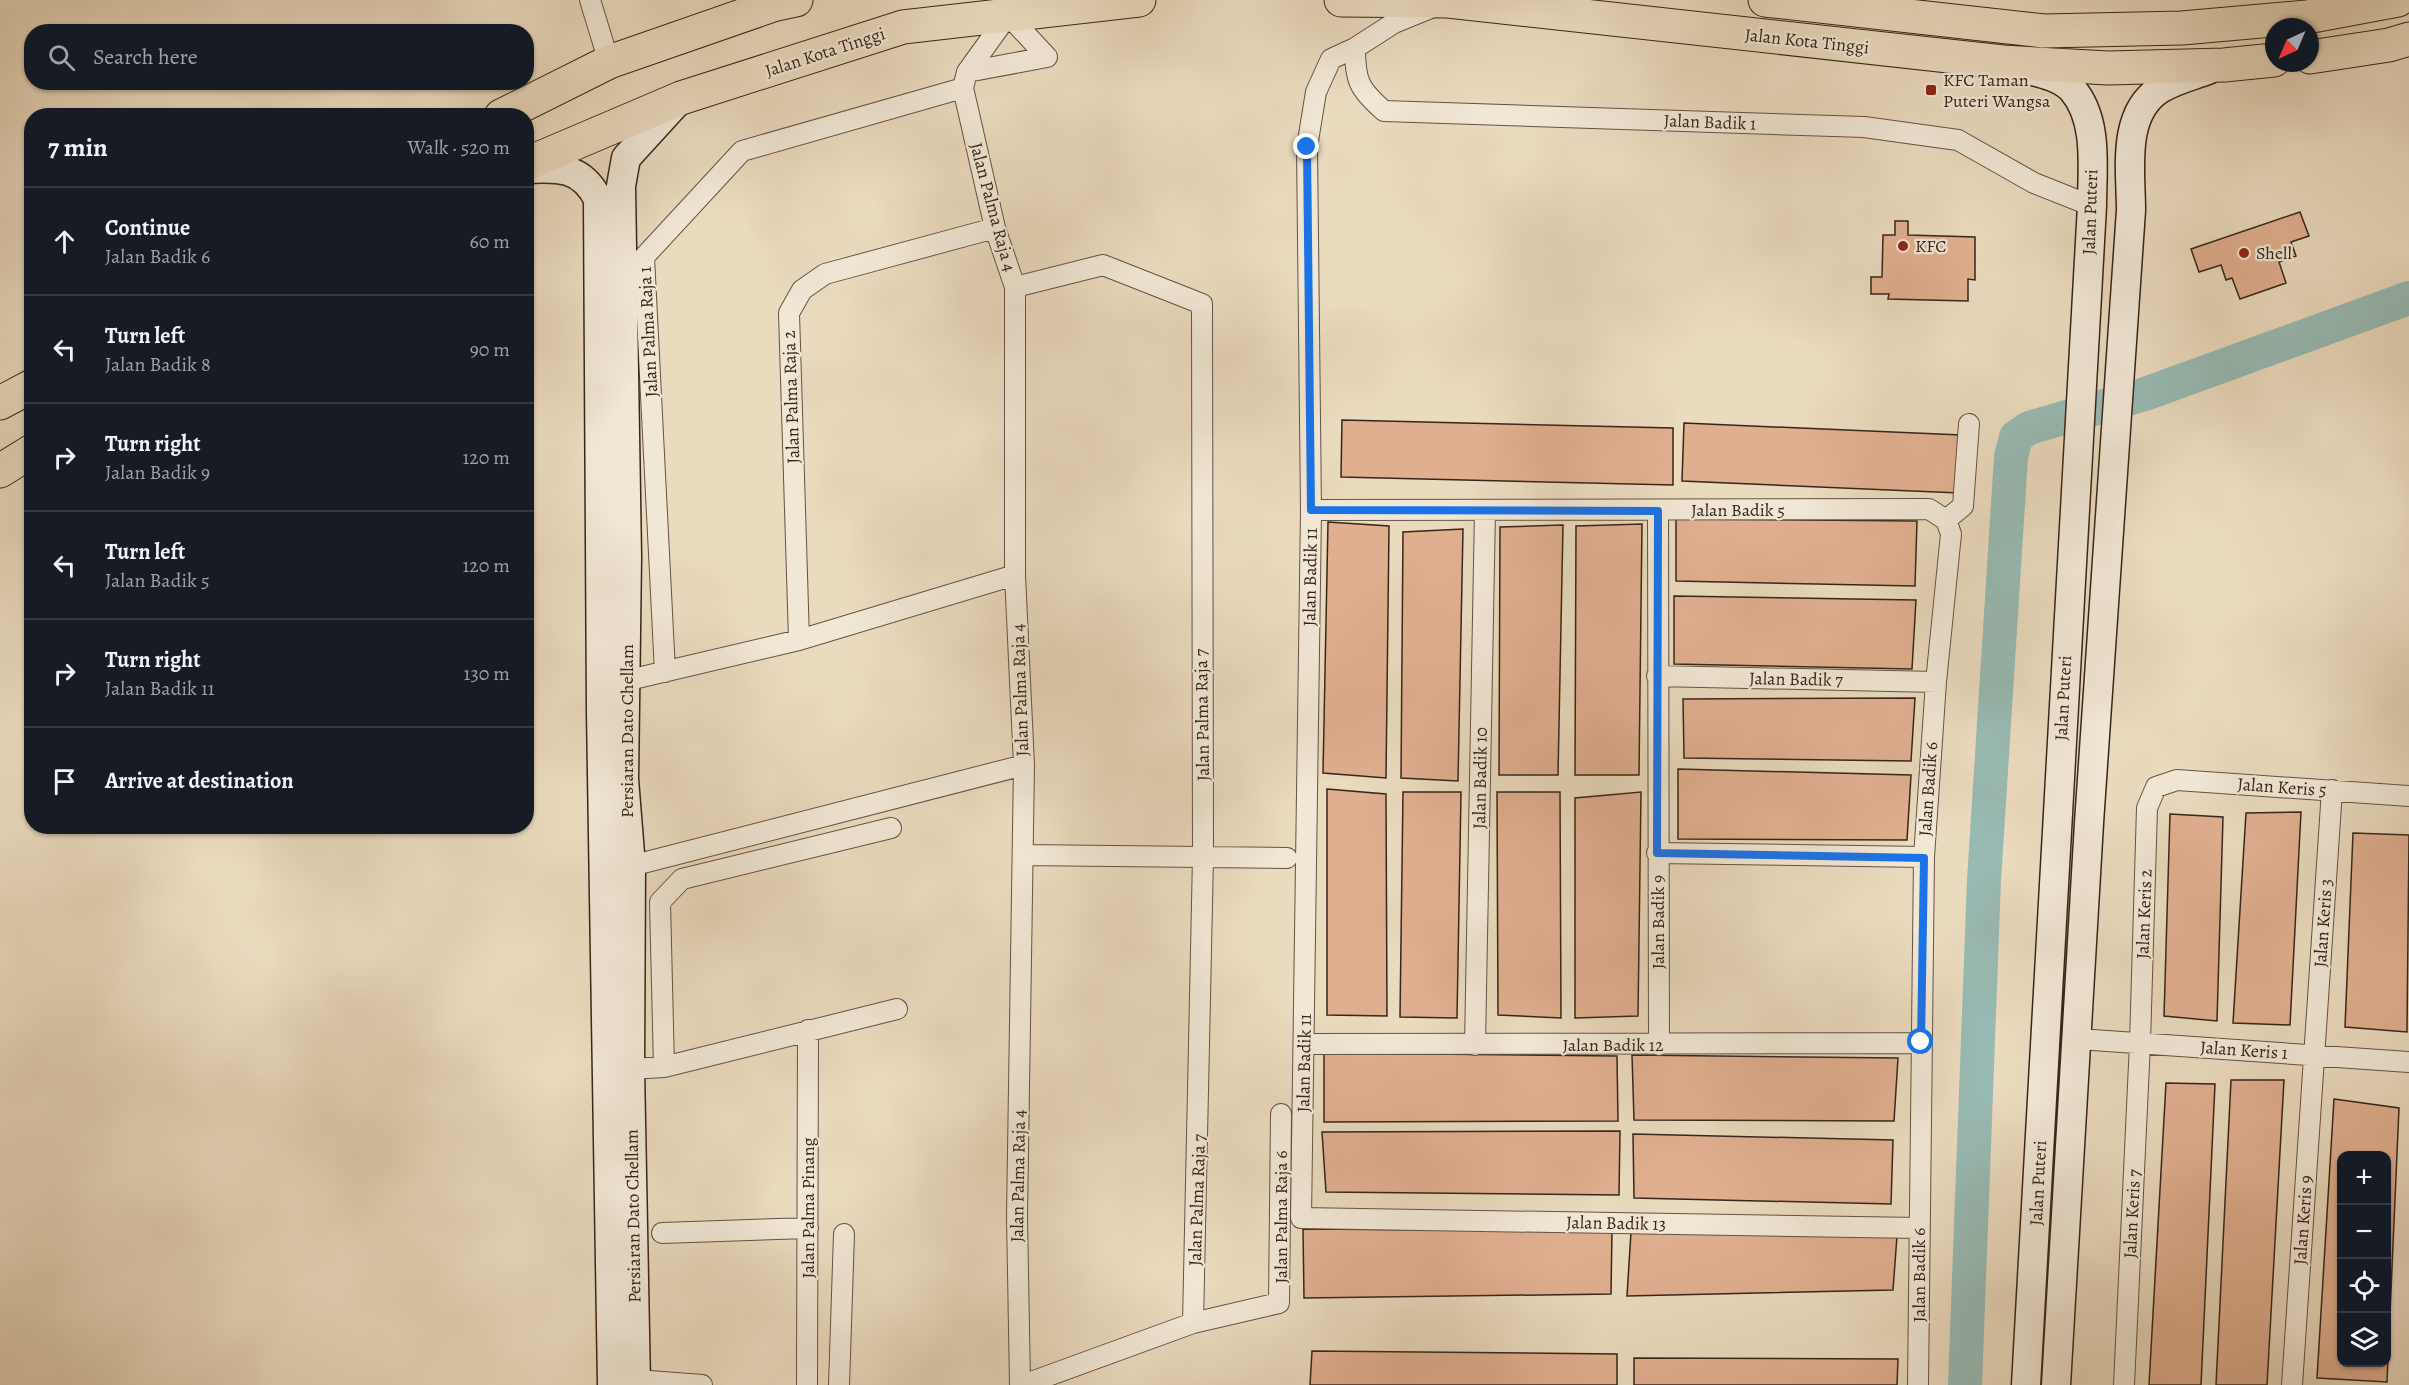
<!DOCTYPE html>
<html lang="en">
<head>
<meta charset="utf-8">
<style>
	:root { --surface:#171b24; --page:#20242c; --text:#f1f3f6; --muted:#9ea1a6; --line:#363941 }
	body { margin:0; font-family:Alegreya,serif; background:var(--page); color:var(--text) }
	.controls { position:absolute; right:18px; bottom:18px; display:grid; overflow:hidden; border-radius:12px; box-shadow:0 2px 4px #0004 }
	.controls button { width:54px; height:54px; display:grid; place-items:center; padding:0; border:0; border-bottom:2px solid var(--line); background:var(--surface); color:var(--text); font:30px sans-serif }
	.compass { position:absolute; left:2265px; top:18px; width:54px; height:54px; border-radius:50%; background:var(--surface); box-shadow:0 2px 4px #0004; rotate:224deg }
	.stop { position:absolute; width:18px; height:18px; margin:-14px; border:4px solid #1a73e8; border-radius:50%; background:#fff }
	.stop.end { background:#1a73e8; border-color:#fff; box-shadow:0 2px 6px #0008 }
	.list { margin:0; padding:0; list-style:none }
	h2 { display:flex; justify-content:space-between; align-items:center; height:78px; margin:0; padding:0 24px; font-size:26px }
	h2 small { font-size:20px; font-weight:400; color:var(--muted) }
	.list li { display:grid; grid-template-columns:39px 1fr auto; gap:18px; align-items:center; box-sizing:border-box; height:108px; padding:0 24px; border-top:2px solid var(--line) }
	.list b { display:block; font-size:22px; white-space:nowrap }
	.list p { margin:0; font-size:20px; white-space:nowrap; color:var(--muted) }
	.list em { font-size:20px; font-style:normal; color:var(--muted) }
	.icon { flex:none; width:33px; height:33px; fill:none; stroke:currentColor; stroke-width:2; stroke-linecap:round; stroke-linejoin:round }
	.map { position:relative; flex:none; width:2409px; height:1385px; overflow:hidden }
	.search { position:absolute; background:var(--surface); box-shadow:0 2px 4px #0004; left:24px; top:24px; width:510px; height:66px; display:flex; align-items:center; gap:15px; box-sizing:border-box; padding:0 21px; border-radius:24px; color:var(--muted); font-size:22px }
	.panel { position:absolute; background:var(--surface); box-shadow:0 2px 4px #0004; left:24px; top:108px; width:510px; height:726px; border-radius:24px }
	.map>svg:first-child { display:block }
</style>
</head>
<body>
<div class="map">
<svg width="2409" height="1385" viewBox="0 0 2409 1385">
	<rect width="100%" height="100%" fill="#eadabe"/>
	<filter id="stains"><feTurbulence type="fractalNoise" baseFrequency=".00333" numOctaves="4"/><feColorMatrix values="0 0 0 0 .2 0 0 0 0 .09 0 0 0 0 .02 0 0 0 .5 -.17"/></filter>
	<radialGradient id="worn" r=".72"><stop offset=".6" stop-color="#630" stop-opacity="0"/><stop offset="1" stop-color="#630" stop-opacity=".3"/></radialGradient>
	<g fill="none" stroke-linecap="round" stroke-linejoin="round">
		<path stroke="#98bab3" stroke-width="34" d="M 1965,1385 L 1984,880 L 2011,457 L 2016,437 L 2029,428 L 2145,394 L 2409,298"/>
	</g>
	<path fill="#e0af90" stroke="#372519" stroke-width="1.5" fill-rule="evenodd" d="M 2300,212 L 2309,236 L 2291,242 L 2296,256 L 2279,262 L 2286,283 L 2240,299 L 2232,278 L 2226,280 L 2221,265 L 2199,272 L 2191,249 Z
		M 1895,221 L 1908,221 L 1908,235 L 1975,237 L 1975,280 L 1968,279 L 1968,301 L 1888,299 L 1889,294 L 1871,294 L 1871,277 L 1882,277 L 1883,235 L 1895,235 Z
		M 1342,420 L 1673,428 L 1673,485 L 1341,477 Z
		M 1684,423 L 1961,435 L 1959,493 L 1682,481 Z
		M 1676,519 L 1917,521 L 1915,586 L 1676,581 Z
		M 1328,522 L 1389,526 L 1386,778 L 1323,773 Z
		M 1642,524 L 1639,775 L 1575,775 L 1576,526 Z
		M 1563,525 L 1558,775 L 1499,775 L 1500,527 Z
		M 1463,529 L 1458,781 L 1401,778 L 1403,532 Z
		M 1674,596 L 1916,600 L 1912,669 L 1674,664 Z
		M 1915,698 L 1911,761 L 1684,758 L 1683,699 Z
		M 1678,769 L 1911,775 L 1907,840 L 1678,839 Z
		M 1327,789 L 1386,794 L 1387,1016 L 1327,1015 Z
		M 1403,792 L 1461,792 L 1457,1018 L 1400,1017 Z
		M 1497,792 L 1560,792 L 1561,1018 L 1498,1015 Z
		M 1641,792 L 1638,1016 L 1575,1018 L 1575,798 Z
		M 2301,812 L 2290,1025 L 2233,1023 L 2246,813 Z
		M 2170,814 L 2223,817 L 2217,1021 L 2164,1016 Z
		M 2353,833 L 2409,835 L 2407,1032 L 2345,1027 Z
		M 1324,1053 L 1617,1056 L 1618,1121 L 1324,1122 Z
		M 1632,1055 L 1898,1058 L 1894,1121 L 1634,1120 Z
		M 2231,1080 L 2284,1080 L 2267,1385 L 2216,1385 Z
		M 2166,1083 L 2215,1084 L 2201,1385 L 2149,1385 Z
		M 2334,1099 L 2399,1108 L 2387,1382 L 2317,1378 ZM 2342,1156 L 2386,1156 L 2386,1362 L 2342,1362 Z
		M 1620,1131 L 1619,1195 L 1326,1192 L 1322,1132 Z
		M 1633,1134 L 1893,1140 L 1891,1204 L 1634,1198 Z
		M 1303,1229 L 1612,1231 L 1611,1294 L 1304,1298 Z
		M 1631,1232 L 1897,1236 L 1893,1290 L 1627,1296 Z
		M 1312,1351 L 1617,1354 L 1617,1385 L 1310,1385 Z
		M 1634,1358 L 1898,1359 L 1897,1385 L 1634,1385 Z"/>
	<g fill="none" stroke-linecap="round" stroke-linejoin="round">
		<g stroke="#645242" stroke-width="22">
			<path id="street" d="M 590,0 L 609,62
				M 1433,7 L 1394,23 L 1355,48 L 1331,59 L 1316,92 L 1307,147 L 1311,510 L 1301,1218 L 1919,1228
				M 1355,48 C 1355,81 1359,89 1384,111 L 1864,127 L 1958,140 L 2034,183 L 2092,206
				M 967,72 L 1047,57
				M 1015,287 L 1103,265 L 1202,304 L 1203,857 L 1193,1323
				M 1311,510 L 1929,509 L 1946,520
				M 1658,511 L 1659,1045
				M 1946,520 L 1963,506 L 1969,424
				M 799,640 L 789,313 L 802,290 L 825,274 L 995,228
				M 665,672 L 644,257 L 742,151 L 963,88
				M 1657,676 L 1936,682
				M 616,683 L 799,640 L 1015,575
				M 1657,853 L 1924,857
				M 1023,855 L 1287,858
				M 631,866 L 1024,765
				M 2078,1039 L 2409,1062
				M 1305,1044 L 1921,1043
				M 1475,1045 L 1485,510
				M 664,1067 L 660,902 L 682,879 L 891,828
				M 630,1069 L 664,1067 L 897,1009
				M 662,1233 L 808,1228
				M 623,1379 L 702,1385
				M 807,1385 L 808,1030
				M 839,1385 L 844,1234
				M 1020,1385 L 1017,1216 L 1024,765 L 1015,575 L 1015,287 L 995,228 L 963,88 L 967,72 L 1008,15 L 1047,57
				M 1023,1385 L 1193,1323 L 1279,1303 L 1281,1114
				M 1918,1385 L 1924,857 L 1936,682 L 1951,534 L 1946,520
				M 2124,1385 L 2140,1043 L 2147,808 L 2156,787 L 2177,780 L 2409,796
				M 2292,1385 L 2332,790"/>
		</g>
		<g stroke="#372519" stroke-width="31">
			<path id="secondary" d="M 2025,69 C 2041,73 2060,77 2072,89 C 2099,120 2092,168 2092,206 L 2026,1385
				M 526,169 C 559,167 582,167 598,199 L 601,712 L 612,1385
				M 636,1385 L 630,1069 L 631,866 L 624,779 L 627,557 L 621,186 L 626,158 L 678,101
				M 2056,1385 L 2089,823 L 2131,210 C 2131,171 2121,114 2160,89 C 2175,80 2192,76 2208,70"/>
		</g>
		<g stroke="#372519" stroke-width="35">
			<path id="highway" d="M 1341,0 L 1448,1 L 2003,62 L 2108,68 L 2224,65 L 2274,60
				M 1765,0 L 2044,31 L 2182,28 L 2307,17 L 2398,0
				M 2310,57 L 2389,45 L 2409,39
				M 501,116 L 609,62 L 773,5 L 796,0
				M 526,164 L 681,98 L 903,27 L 1139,0
				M 0,403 L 32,386
				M 0,471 L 32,451"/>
		</g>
		<use href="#street" stroke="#f1e7d5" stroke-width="20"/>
		<use href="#secondary" stroke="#f1e7d5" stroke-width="28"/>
		<use href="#highway" stroke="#eadabe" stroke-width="33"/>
	</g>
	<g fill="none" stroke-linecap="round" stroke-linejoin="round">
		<path stroke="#1a73e8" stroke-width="8" d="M 1307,147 L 1311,510 L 1658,511 L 1657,853 L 1924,858 L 1921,1042"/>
	</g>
	<g fill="#8f2418" stroke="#f1e7d5" stroke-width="2">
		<rect x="1925" y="84" width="12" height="12" rx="3"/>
		<circle cx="1903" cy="246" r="6"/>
		<circle cx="2244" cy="253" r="6"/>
	</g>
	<g text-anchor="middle" stroke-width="4.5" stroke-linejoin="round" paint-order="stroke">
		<g font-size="18" fill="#372519" stroke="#f1e7d5">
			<text transform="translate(1807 41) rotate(6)" y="6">Jalan Kota Tinggi</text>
			<text transform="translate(825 52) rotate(-18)" y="6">Jalan Kota Tinggi</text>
			<text transform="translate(1710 122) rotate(2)" y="6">Jalan Badik 1</text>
			<text transform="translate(993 207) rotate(75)" y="6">Jalan Palma Raja 4</text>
			<text transform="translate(2090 212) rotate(-88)" y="6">Jalan Puteri</text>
			<text transform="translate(648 332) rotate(-93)" y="6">Jalan Palma Raja 1</text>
			<text transform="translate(791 397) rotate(-92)" y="6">Jalan Palma Raja 2</text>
			<text x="1738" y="516">Jalan Badik 5</text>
			<text transform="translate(1310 577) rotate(-89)" y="6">Jalan Badik 11</text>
			<text transform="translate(1796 679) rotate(1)" y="6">Jalan Badik 7</text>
			<text transform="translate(1020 690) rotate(-92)" y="6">Jalan Palma Raja 4</text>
			<text transform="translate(2063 698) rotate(-87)" y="6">Jalan Puteri</text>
			<text transform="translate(1202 715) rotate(-91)" y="6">Jalan Palma Raja 7</text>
			<text transform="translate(627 731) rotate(-90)" y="6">Persiaran Dato Chellam</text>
			<text transform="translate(1480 778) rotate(-89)" y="6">Jalan Badik 10</text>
			<text transform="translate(2282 787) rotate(4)" y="6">Jalan Keris 5</text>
			<text transform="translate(1928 789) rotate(-86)" y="6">Jalan Badik 6</text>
			<text transform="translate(2144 914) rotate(-88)" y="6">Jalan Keris 2</text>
			<text transform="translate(1658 922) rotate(-90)" y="6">Jalan Badik 9</text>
			<text transform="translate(2323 923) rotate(-86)" y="6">Jalan Keris 3</text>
			<text x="1613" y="1051">Jalan Badik 12</text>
			<text transform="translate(2244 1050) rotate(4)" y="6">Jalan Keris 1</text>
			<text transform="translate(1304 1063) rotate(-89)" y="6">Jalan Badik 11</text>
			<text transform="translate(1018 1176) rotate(-89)" y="6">Jalan Palma Raja 4</text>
			<text transform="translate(2038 1183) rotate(-87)" y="6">Jalan Puteri</text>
			<text transform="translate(1197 1200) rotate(-88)" y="6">Jalan Palma Raja 7</text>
			<text transform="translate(808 1208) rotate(-90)" y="6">Jalan Palma Pinang</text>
			<text transform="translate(2132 1214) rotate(-87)" y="6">Jalan Keris 7</text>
			<text transform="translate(633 1216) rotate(-91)" y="6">Persiaran Dato Chellam</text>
			<text transform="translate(1281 1217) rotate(-90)" y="6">Jalan Palma Raja 6</text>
			<text transform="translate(2303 1220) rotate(-86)" y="6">Jalan Keris 9</text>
			<text transform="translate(1616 1223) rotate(1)" y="6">Jalan Badik 13</text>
			<text transform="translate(1919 1275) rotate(-90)" y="6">Jalan Badik 6</text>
		</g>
		<g font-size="18" fill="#372519" stroke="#f1e7d5" text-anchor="start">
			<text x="1943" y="86">KFC Taman<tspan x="1943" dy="21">Puteri Wangsa</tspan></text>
			<text x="1915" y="252">KFC</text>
			<text x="2256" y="259">Shell</text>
		</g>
	</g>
	<rect width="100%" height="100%" filter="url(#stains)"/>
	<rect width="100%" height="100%" fill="url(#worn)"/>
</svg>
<div class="controls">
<button>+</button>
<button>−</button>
<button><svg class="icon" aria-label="locate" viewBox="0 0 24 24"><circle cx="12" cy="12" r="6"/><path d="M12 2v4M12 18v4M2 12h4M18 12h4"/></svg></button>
<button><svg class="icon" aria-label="layers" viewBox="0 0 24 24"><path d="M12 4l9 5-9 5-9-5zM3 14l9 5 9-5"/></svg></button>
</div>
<svg class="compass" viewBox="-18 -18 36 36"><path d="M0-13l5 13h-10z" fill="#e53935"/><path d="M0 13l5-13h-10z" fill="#9ea1a6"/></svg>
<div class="stop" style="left:1921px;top:1042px"></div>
<div class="stop end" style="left:1307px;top:147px"></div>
<div class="search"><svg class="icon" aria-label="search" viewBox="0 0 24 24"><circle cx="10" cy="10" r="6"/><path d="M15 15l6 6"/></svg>Search here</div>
<section class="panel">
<h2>7 min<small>Walk · 520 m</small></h2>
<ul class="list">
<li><svg class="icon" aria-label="ahead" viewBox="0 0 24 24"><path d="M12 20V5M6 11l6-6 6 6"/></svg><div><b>Continue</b><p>Jalan Badik 6</p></div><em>60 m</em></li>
<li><svg class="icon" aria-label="left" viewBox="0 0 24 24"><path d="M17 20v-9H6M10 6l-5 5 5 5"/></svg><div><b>Turn left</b><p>Jalan Badik 8</p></div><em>90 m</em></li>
<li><svg class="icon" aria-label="right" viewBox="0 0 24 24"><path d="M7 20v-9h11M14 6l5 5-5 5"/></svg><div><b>Turn right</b><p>Jalan Badik 9</p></div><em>120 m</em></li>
<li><svg class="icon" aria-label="left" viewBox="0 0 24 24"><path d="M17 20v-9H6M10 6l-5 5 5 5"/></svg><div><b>Turn left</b><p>Jalan Badik 5</p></div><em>120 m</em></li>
<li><svg class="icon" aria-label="right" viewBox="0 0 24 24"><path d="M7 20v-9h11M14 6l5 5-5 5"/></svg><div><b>Turn right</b><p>Jalan Badik 11</p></div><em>130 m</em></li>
<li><svg class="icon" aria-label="arrive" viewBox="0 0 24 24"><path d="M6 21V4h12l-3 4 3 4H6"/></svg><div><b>Arrive at destination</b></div></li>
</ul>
</section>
</div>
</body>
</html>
